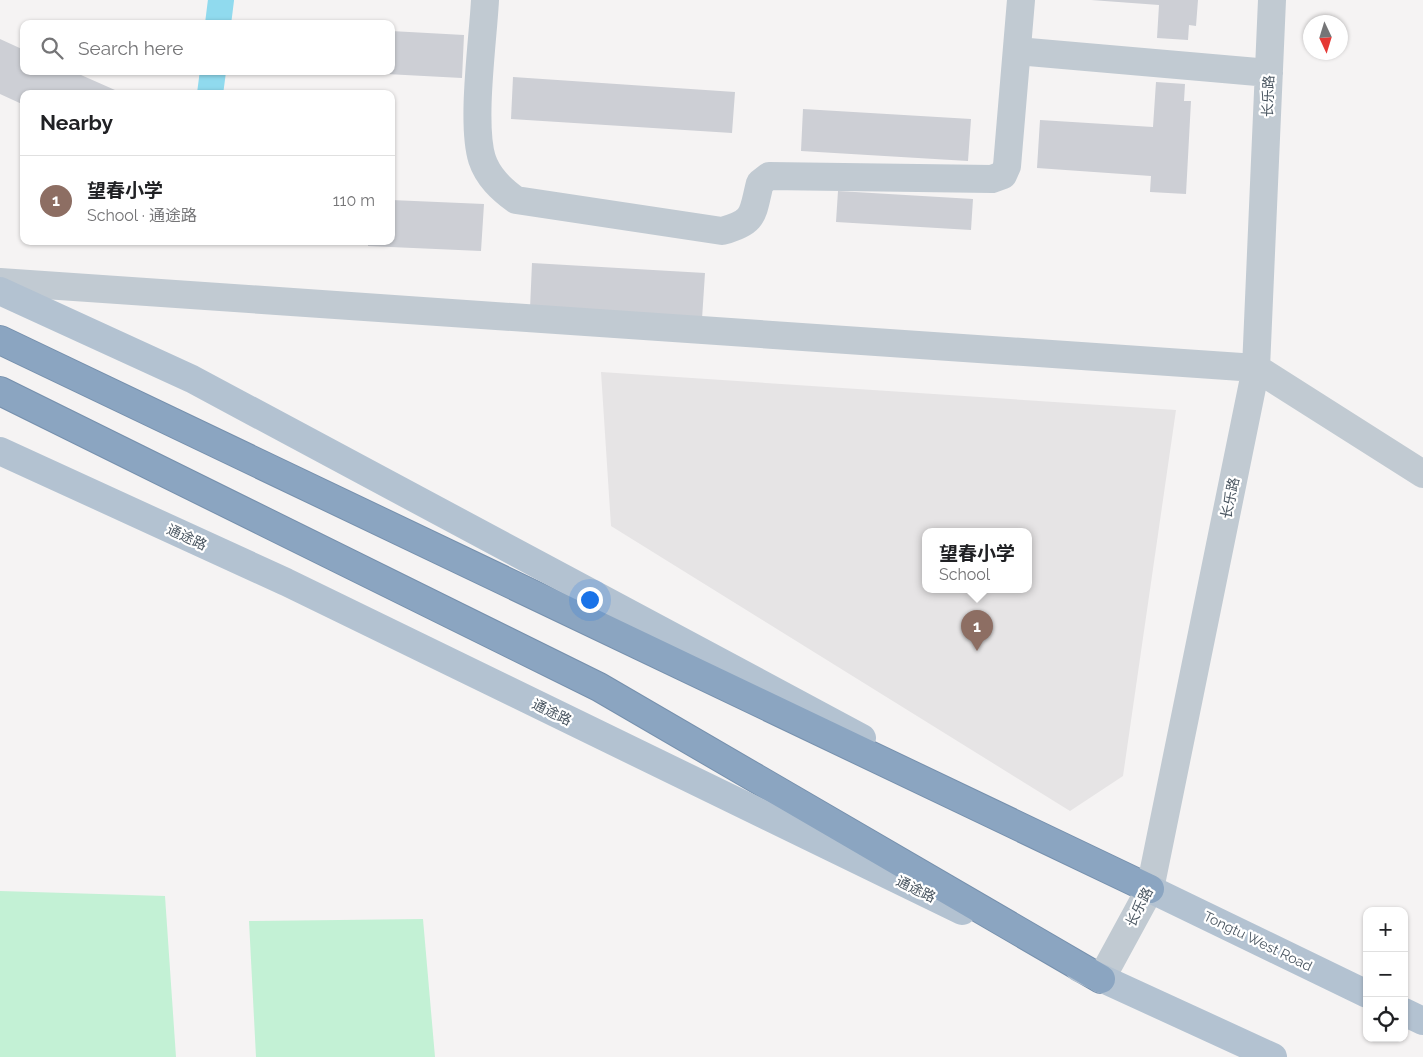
<!DOCTYPE html>
<html lang="en">
<head>
<meta charset="utf-8">
<style>
	:root { --surface:#fff; --page:#f6f6f6; --text:#202124; --muted:#757577; --line:#e0e0e0; --accent:#1a73e8 }
	body { margin:0; font-family:Raleway,"Noto Sans SC",sans-serif; background:var(--page); color:var(--text) }
	.controls { position:absolute; right:15px; bottom:15px; display:grid; overflow:hidden; border-radius:10px; box-shadow:0 1px 4px #0004 }
	.controls button { width:45px; height:45px; display:grid; place-items:center; padding:0; border:0; border-bottom:1px solid var(--line); background:var(--surface); color:var(--text); font:25px sans-serif }
	.compass { position:absolute; left:1303px; top:15px; width:45px; height:45px; border-radius:50%; background:var(--surface); box-shadow:0 1px 4px #0004; rotate:176deg }
	.you { position:absolute; left:589px; top:599px; width:18px; height:18px; margin:-12px; border:4px solid #fff; border-radius:50%; background:#1a73e8; box-shadow:0 0 0 8px #1a73e833 }
	.badge { display:grid; place-items:center; width:32px; height:32px; border-radius:50%; background:var(--accent); color:#fff; font-size:16px; font-weight:700 }
	.pin { position:absolute; translate:-50% -41px; filter:drop-shadow(0 1px 2px #0008) }
	.pin::after { content:''; position:absolute; top:26px; width:18px; height:15px; background:inherit; clip-path:polygon(0 0,100% 0,50% 100%) }
	.popup { position:absolute; left:922px; top:528px; width:110px; height:65px; box-sizing:border-box; display:grid; place-content:center; border-radius:10px; background:var(--surface); filter:drop-shadow(0 1px 4px #0005); font-size:16px; white-space:nowrap; color:var(--muted) }
	.popup b { font-size:19px; color:var(--text) }
	.popup::after { content:''; position:absolute; left:50%; top:100%; margin-left:-10px; border:10px solid transparent; border-top-color:var(--surface) }
	.list { margin:0; padding:0; list-style:none }
	h2 { display:flex; justify-content:space-between; align-items:center; height:65px; margin:0; padding:0 20px; font-size:21px }
	h2 small { font-size:16px; font-weight:400; color:var(--muted) }
	.list li { display:grid; grid-template-columns:32px 1fr auto; gap:15px; align-items:center; box-sizing:border-box; height:90px; padding:0 20px; border-top:1px solid var(--line) }
	.list b { display:block; font-size:19px; white-space:nowrap }
	.list p { margin:0; font-size:16px; white-space:nowrap; color:var(--muted) }
	.list em { font-size:16px; font-style:normal; color:var(--muted) }
	.icon { flex:none; width:28px; height:28px; fill:none; stroke:currentColor; stroke-width:2; stroke-linecap:round; stroke-linejoin:round }
	.map { position:relative; flex:none; width:1423px; height:1057px; overflow:hidden }
	.search { position:absolute; background:var(--surface); box-shadow:0 1px 4px #0004; left:20px; top:20px; width:375px; height:55px; display:flex; align-items:center; gap:12px; box-sizing:border-box; padding:0 18px; border-radius:10px; color:var(--muted); font-size:19px }
	.panel { position:absolute; background:var(--surface); box-shadow:0 1px 4px #0004; left:20px; top:90px; width:375px; height:155px; border-radius:10px }
	.map>svg:first-child { display:block }
</style>
</head>
<body>
<div class="map">
<svg width="1423" height="1057" viewBox="0 0 1423 1057">
	<rect width="100%" height="100%" fill="#f5f3f3"/>
	<path fill="#e6e4e5" fill-rule="evenodd" d="M 601,372 L 1176,410 L 1123,776 L 1070,811 L 611,526 ZM 926,532 L 1028,532 L 1028,590 L 926,590 Z"/>
	<path fill="#c3f1d5" d="M 0,891 L 165,896 L 176,1057 L 0,1057 Z
		M 423,919 L 435,1057 L 256,1057 L 249,921 Z"/>
	<g fill="none" stroke-linecap="round" stroke-linejoin="round">
		<path stroke="#90daee" stroke-width="26" d="M 218,24 L 221,0
			M 210,94 L 213,71"/>
	</g>
	<path fill="#cdcfd5" d="M 1091,0 L 1198,0 L 1196,26 L 1189,25 L 1188,40 L 1157,38 L 1159,5 Z
		M 391,31 L 464,35 L 462,78 L 367,73 L 391,71 Z
		M 0,39 L 24,50 L 24,71 L 72,71 L 115,90 L 114,94 L 24,94 L 24,105 L 0,94 Z
		M 513,77 L 735,92 L 732,133 L 511,119 Z
		M 1156,82 L 1185,84 L 1184,101 L 1191,101 L 1186,194 L 1150,192 L 1151,176 L 1037,168 L 1040,120 L 1153,127 Z
		M 803,109 L 971,119 L 968,161 L 801,151 Z
		M 838,191 L 973,199 L 971,230 L 836,222 Z
		M 391,200 L 484,204 L 481,251 L 368,246 L 368,241 L 391,241 Z
		M 532,263 L 705,273 L 702,319 L 530,309 Z"/>
	<g fill="none" stroke-linecap="round" stroke-linejoin="round">
		<g stroke="#7690ad" stroke-width="30">
			<path id="highway" d="M 0,340 L 1150,889
				M 0,391 L 599,687 L 1101,979"/>
		</g>
		<path stroke="#c1cad2" stroke-width="28" d="M 485,0 C 483,40 471,123 482,159 C 488,177 501,189 516,200 L 722,231 C 756,222 752,214 760,183 L 769,176 L 992,179 L 1003,175 L 1007,166 L 1021,0
			M 1017,51 L 1269,73
			M 0,282 L 1256,368 L 1423,474
			M 1101,979 L 1150,889 L 1256,368 L 1272,0"/>
		<path stroke="#b3c2d1" stroke-width="28" d="M 0,291 L 192,379 L 862,738
			M 0,451 L 286,582 L 962,911
			M 1150,889 L 1367,994
			M 1079,968 L 1273,1057
			M 1404,1012 L 1423,1021"/>
		<use href="#highway" stroke="#8ba5c1" stroke-width="28"/>
	</g>
	<g text-anchor="middle" stroke-width="4.5" stroke-linejoin="round" paint-order="stroke">
		<g font-size="14" fill="#4a5661" stroke="#fff">
			<text transform="translate(1268 96) rotate(-88)" y="5">长乐路</text>
			<text transform="translate(1230 498) rotate(-78)" y="5">长乐路</text>
			<text transform="translate(187 537) rotate(25)" y="5">通途路</text>
			<text transform="translate(552 712) rotate(26)" y="5">通途路</text>
			<text transform="translate(916 889) rotate(26)" y="5">通途路</text>
			<text transform="translate(1139 907) rotate(-63)" y="5">长乐路</text>
			<text transform="translate(1258 941) rotate(26)" y="5">Tongtu West Road</text>
		</g>
	</g>
</svg>
<div class="controls">
<button>+</button>
<button>−</button>
<button><svg class="icon" aria-label="locate" viewBox="0 0 24 24"><circle cx="12" cy="12" r="6"/><path d="M12 2v4M12 18v4M2 12h4M18 12h4"/></svg></button>
</div>
<svg class="compass" viewBox="-18 -18 36 36"><path d="M0-13l5 13h-10z" fill="#e53935"/><path d="M0 13l5-13h-10z" fill="#757577"/></svg>
<div class="you"></div>
<div class="pin badge" style="left:977px;top:651px;background:#8d6e63">1</div>
<div class="popup"><b>望春小学</b>School</div>
<div class="search"><svg class="icon" aria-label="search" viewBox="0 0 24 24"><circle cx="10" cy="10" r="6"/><path d="M15 15l6 6"/></svg>Search here</div>
<section class="panel">
<h2>Nearby<small></small></h2>
<ul class="list">
<li><span class="badge" style="background:#8d6e63">1</span><div><b>望春小学</b><p>School · 通途路</p></div><em>110 m</em></li>
</ul>
</section>
</div>
</body>
</html>
